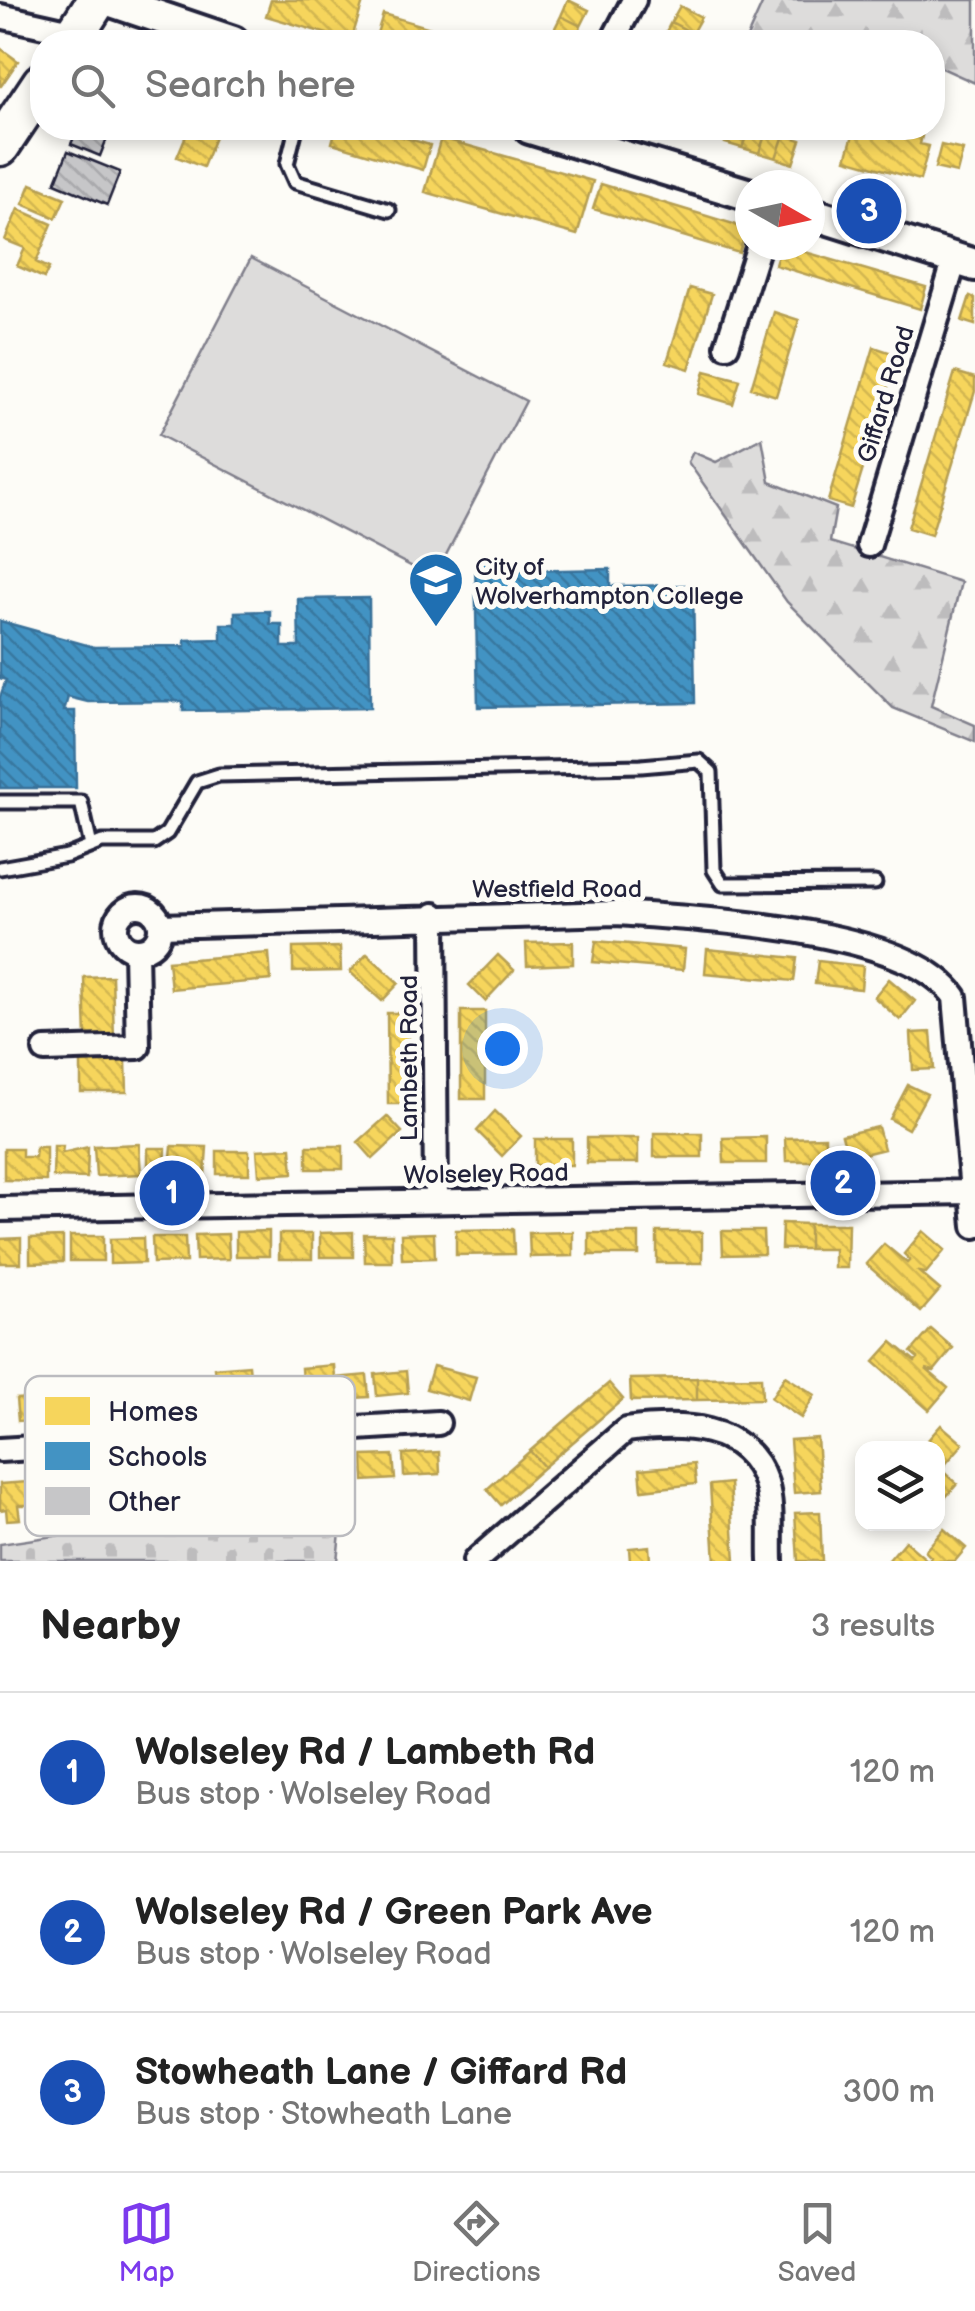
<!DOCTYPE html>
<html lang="en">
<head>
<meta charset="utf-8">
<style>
	:root { --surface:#fff; --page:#f2f2f2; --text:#222; --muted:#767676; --line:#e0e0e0; --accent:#7c3aed }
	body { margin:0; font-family:"Balsamiq Sans",sans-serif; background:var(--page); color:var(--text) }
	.controls { position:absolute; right:30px; bottom:30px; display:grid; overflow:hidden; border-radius:20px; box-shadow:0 5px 15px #0003 }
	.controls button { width:90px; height:90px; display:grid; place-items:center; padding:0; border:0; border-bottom:2px solid var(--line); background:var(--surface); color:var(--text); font:50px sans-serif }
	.compass { position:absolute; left:735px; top:170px; width:90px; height:90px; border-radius:50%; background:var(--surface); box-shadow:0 5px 15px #0003; rotate:99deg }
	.you { position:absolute; left:502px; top:1048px; width:35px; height:35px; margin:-25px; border:8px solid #fff; border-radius:50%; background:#1a73e8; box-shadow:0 0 0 15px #1a73e833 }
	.badge { display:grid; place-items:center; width:65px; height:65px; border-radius:50%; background:var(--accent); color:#fff; font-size:32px; font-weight:700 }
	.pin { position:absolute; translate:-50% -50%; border:5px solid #fff; box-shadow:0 2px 10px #0006 }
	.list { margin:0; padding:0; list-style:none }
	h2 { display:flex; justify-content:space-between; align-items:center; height:130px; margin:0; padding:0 40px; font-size:42px }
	h2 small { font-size:32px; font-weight:400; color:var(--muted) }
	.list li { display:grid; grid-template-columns:65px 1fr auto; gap:30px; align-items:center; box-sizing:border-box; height:160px; padding:0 40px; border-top:2px solid var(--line) }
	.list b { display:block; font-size:38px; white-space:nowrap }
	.list p { margin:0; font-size:32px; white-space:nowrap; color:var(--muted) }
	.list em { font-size:32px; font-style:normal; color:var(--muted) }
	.icon { flex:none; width:55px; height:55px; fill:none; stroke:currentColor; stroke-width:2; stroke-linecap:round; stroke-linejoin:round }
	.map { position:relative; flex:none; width:975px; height:1561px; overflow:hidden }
	.search { position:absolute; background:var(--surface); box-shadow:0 5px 15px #0003; left:30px; right:30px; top:30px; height:110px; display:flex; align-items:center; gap:25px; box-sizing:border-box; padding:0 35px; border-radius:40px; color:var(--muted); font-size:38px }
	.sheet { height:610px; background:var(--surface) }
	nav { display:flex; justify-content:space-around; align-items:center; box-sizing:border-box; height:140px; border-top:2px solid var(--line); background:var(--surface); font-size:28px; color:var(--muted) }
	nav a { display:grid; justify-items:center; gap:5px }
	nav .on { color:var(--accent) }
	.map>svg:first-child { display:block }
</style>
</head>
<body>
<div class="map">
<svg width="975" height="1561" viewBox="0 0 975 1561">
	<defs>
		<pattern id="forest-firs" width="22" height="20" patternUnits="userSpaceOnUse" patternTransform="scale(2.5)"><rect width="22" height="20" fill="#dddcdb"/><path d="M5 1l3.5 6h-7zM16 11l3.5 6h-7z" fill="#bdbcbd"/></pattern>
		<pattern id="cemetery-stones" width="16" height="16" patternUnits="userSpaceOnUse" patternTransform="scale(2.5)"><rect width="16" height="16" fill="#dddcdb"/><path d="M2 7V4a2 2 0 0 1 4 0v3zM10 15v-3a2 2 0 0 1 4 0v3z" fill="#bdbcbd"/></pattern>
		<pattern id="homes-back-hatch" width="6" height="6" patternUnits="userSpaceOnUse" patternTransform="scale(2.5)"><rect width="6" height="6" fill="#f6d55c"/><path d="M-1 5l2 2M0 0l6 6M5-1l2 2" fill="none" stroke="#d3b751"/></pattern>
		<pattern id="schools-back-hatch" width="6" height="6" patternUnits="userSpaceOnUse" patternTransform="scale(2.5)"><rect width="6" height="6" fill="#4393c3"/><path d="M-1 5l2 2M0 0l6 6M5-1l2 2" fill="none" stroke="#3878a0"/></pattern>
		<pattern id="building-back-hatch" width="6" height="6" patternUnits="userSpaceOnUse" patternTransform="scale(2.5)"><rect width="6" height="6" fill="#c6c6c8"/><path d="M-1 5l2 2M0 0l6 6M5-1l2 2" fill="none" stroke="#aaaaad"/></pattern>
	</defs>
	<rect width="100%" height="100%" fill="#fdfcf7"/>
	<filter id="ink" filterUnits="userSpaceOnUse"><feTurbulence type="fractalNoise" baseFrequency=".01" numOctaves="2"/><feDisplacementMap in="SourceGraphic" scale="20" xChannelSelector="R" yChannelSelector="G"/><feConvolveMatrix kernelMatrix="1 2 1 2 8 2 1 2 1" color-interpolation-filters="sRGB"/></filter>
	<g filter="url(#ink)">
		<path fill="#dddcdb" stroke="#807f8b" stroke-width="2.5" d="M 251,258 L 526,401 L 434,578 L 159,435 Z"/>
		<path fill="url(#forest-firs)" stroke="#807f8b" stroke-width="2.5" d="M 764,0 L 975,0 L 975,83 L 933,64 L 932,42 L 745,42 Z
			M 762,438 L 770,482 L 836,508 L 830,542 L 961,582 L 931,706 L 975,725 L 975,742 L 893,708 L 787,602 L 688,462 L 693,452 L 716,462 Z"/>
		<path fill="url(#cemetery-stones)" stroke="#807f8b" stroke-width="2.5" d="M 344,1493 L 337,1561 L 0,1561 L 0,1544 Z"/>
		<path fill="url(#homes-back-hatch)" stroke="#b69f52" stroke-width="2.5" d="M 271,0 L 355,0 L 363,2 L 351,41 L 266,16 Z
			M 568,0 L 589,10 L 581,26 L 561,16 Z
			M 680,6 L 701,17 L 692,33 L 671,22 Z
			M 383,14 L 451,34 L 448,42 L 393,42 L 376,37 Z
			M 561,16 L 581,26 L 574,42 L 553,32 Z
			M 671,22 L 692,33 L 687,42 L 663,38 Z
			M 0,48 L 18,61 L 1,86 L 0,86 Z
			M 189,128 L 218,130 L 203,167 L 177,157 Z
			M 336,128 L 372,128 L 430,145 L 423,170 L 332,143 Z
			M 730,128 L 749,128 L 742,148 L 725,143 Z
			M 749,128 L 767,129 L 759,153 L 742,148 Z
			M 855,128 L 878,133 L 880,128 L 902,128 L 922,136 L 920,144 L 929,146 L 920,180 L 846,159 Z
			M 767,129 L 784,135 L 776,158 L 759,153 Z
			M 784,135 L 801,140 L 793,164 L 776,158 Z
			M 441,138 L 593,181 L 577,235 L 425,192 Z
			M 941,145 L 963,150 L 957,173 L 935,168 Z
			M 31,184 L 65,198 L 56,218 L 23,204 Z
			M 601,184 L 747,228 L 739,253 L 593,209 Z
			M 18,209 L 52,224 L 36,262 L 49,268 L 44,278 L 17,266 L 25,248 L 5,240 Z
			M 781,245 L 926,287 L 920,309 L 775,265 Z
			M 690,288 L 712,294 L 689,369 L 667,362 Z
			M 970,296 L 975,298 L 975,325 L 962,321 Z
			M 774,312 L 799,320 L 776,396 L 751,388 Z
			M 874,347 L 898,355 L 851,508 L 828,501 Z
			M 705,371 L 740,380 L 733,404 L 699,394 Z
			M 955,372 L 975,378 L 975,391 L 931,535 L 908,528 Z
			M 596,941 L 685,949 L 683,970 L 593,962 Z
			M 573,942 L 573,964 L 527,966 L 526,943 Z
			M 340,947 L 341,971 L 293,972 L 293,948 Z
			M 707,949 L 797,958 L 794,981 L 705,973 Z
			M 269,953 L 271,980 L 171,989 L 168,961 Z
			M 367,954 L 399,983 L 382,1001 L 350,972 Z
			M 498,955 L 514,970 L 485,1001 L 469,985 Z
			M 818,961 L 863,966 L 861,989 L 815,984 Z
			M 112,976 L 114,1038 L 86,1039 L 84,977 Z
			M 889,979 L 915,1001 L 900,1020 L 874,997 Z
			M 461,1011 L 485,1011 L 485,1099 L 461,1099 Z
			M 387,1013 L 409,1013 L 409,1104 L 388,1104 Z
			M 931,1032 L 934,1069 L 913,1070 L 911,1033 Z
			M 81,1061 L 126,1061 L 127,1092 L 81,1092 Z
			M 908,1085 L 927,1094 L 908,1129 L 890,1119 Z
			M 495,1111 L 521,1136 L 502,1156 L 477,1131 Z
			M 387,1116 L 402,1132 L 373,1159 L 358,1142 Z
			M 878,1127 L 884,1149 L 848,1158 L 842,1135 Z
			M 654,1133 L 702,1133 L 702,1157 L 654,1157 Z
			M 766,1137 L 766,1163 L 724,1163 L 723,1138 Z
			M 825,1137 L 825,1161 L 786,1161 L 785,1138 Z
			M 587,1138 L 638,1138 L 638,1163 L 587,1163 Z
			M 535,1139 L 572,1139 L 572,1165 L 535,1165 Z
			M 139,1144 L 141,1174 L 96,1176 L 94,1146 Z
			M 54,1146 L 63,1146 L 62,1153 L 88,1147 L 87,1178 L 53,1177 Z
			M 172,1146 L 207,1147 L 205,1175 L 170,1173 Z
			M 307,1146 L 343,1146 L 343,1169 L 307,1169 Z
			M 36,1147 L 46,1147 L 46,1181 L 4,1180 L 4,1149 L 22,1149 L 22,1157 L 35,1157 Z
			M 148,1148 L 166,1148 L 165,1176 L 148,1176 Z
			M 291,1148 L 293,1173 L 259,1175 L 257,1150 Z
			M 217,1151 L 249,1151 L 249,1174 L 217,1174 Z
			M 782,1223 L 809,1224 L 809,1249 L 781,1249 Z
			M 809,1224 L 848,1224 L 847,1268 L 834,1268 L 834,1249 L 809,1249 Z
			M 513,1229 L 514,1254 L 456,1255 L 456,1230 Z
			M 269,1231 L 269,1256 L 236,1256 L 236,1232 Z
			M 722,1231 L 763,1231 L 764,1254 L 723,1255 Z
			M 923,1231 L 945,1250 L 926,1273 L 919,1272 L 940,1290 L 921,1312 L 866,1264 L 884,1244 L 907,1263 L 910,1260 L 904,1254 Z
			M 353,1232 L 353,1257 L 320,1257 L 320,1233 Z
			M 573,1232 L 573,1256 L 530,1257 L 529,1233 Z
			M 657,1232 L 702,1232 L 702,1263 L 657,1263 Z
			M 434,1233 L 435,1258 L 402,1259 L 401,1234 Z
			M 589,1233 L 639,1233 L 639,1255 L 589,1255 Z
			M 228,1234 L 229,1259 L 196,1260 L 195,1235 Z
			M 279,1234 L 312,1234 L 312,1259 L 279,1259 Z
			M 364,1234 L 392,1234 L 392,1262 L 365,1262 Z
			M 70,1236 L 103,1236 L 103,1261 L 70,1261 Z
			M 63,1237 L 63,1262 L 30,1263 L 30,1238 Z
			M 152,1237 L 185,1237 L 186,1262 L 153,1263 Z
			M 21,1238 L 21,1263 L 0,1263 L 0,1239 Z
			M 143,1238 L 144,1263 L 110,1264 L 110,1239 Z
			M 931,1329 L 953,1348 L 934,1371 L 926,1369 L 948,1388 L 929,1410 L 874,1362 L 892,1342 L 915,1361 L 918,1358 L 911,1352 Z
			M 249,1365 L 252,1395 L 217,1398 L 214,1368 Z
			M 334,1365 L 337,1405 L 304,1407 L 301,1368 Z
			M 433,1366 L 476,1377 L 469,1401 L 426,1389 Z
			M 406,1371 L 408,1393 L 377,1396 L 375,1374 Z
			M 367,1375 L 369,1397 L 337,1399 L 336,1378 Z
			M 785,1376 L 815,1395 L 801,1418 L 771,1398 Z
			M 761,1377 L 762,1399 L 697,1400 L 697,1378 Z
			M 697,1378 L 697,1400 L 631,1401 L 630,1379 Z
			M 609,1383 L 623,1399 L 544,1467 L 530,1451 Z
			M 48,1397 L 50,1419 L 18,1421 L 16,1399 Z
			M 941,1425 L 963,1444 L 943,1467 L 938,1464 L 938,1448 L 921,1448 Z
			M 817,1438 L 821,1491 L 794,1493 L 790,1440 Z
			M 530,1451 L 544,1467 L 501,1505 L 487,1489 Z
			M 439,1452 L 440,1474 L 404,1476 L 403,1454 Z
			M 393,1455 L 395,1479 L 364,1481 L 363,1456 Z
			M 694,1464 L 696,1484 L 642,1490 L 640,1469 Z
			M 938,1467 L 957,1484 L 938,1506 Z
			M 28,1482 L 30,1505 L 18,1505 L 20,1519 L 7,1520 L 6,1509 L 0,1510 L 0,1484 Z
			M 730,1483 L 735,1561 L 715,1561 L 710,1485 Z
			M 820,1512 L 822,1561 L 798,1561 L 795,1513 Z
			M 944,1529 L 966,1548 L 955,1561 L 888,1561 L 905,1541 L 928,1561 L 931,1557 L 925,1551 Z
			M 649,1546 L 650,1561 L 630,1561 L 629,1548 Z"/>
		<path fill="url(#schools-back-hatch)" stroke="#39719a" stroke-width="2.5" d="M 515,558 L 516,571 L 610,569 L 610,586 L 693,585 L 695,703 L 478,707 L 475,559 Z
			M 369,598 L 370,708 L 183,711 L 183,701 L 88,702 L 68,697 L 64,711 L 75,711 L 76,788 L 0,788 L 0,697 L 6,680 L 0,678 L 0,621 L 94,647 L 185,646 L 185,640 L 221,639 L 221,624 L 235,624 L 235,612 L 270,611 L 270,624 L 282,624 L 282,647 L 299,647 L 298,599 Z"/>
		<path fill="url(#building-back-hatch)" stroke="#22223b" stroke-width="2.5" d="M 78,128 L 109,133 L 100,156 L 71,144 Z
			M 68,151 L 120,172 L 107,205 L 55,183 Z"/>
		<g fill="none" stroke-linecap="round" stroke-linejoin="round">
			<g stroke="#22223b" stroke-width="19">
				<path id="service" d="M 296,128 L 287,164 L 295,182 L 389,210
					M 0,802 L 81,802 L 91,846
					M 0,868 L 67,856 L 102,842 L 154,842 L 167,833 L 197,782 L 219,775 L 641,766 L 699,761 L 711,772 L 714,870 L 723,884 L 875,883"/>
			</g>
			<g stroke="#22223b" stroke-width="30">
				<path id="minor" d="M 0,16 L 76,33
					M 612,42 L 634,0
					M 727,346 L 759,245
					M 869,545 L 955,259
					M116 928a22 22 0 1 1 44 0a22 22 0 1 1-44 0Z
					M 434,915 L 436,1201
					M 160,926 L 616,913 C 699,919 907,927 955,997 L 975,1226
					M 45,1050 L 138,1047 L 136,950
					M 0,1209 L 972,1192
					M 0,1450 L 438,1423
					M 475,1561 L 626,1430 C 679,1423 746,1422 766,1483 C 773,1506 770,1537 771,1561"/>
			</g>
			<g stroke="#22223b" stroke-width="38">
				<path id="tertiary" d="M 109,0 L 233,42
					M 530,128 L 750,195
					M 810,213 L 975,265"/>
			</g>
			<g stroke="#22223b" stroke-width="45">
				<path id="trunk" d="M 70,42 L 97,0
					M 0,146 L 42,83"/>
			</g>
			<use href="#service" stroke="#fdfcf7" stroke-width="11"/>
			<use href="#minor" stroke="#fdfcf7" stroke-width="22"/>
			<use href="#tertiary" stroke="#fdfcf7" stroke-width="30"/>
			<use href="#trunk" stroke="#fdfcf7" stroke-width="38"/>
		</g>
	</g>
	<defs>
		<g id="university-pin" transform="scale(2.875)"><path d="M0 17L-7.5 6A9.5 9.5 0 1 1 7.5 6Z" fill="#1f6fb2" stroke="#fdfcf7"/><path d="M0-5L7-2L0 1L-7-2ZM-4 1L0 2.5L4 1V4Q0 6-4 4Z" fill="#fff"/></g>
	</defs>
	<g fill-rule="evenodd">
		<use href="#university-pin" x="436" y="580"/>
	</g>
	<g text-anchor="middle" stroke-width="10" stroke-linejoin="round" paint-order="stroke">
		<g font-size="25" fill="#22223b" stroke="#fdfcf7">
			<text transform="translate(885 394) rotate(-73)" y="9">Giffard Road</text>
			<text x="557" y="897">Westfield Road</text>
			<text transform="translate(408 1058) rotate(-90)" y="9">Lambeth Road</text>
			<text transform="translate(486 1173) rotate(-1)" y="9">Wolseley Road</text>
		</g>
		<g font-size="25" fill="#22223b" stroke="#fdfcf7" text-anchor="start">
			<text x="475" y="575">City of<tspan x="475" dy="29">Wolverhampton College</tspan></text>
		</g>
	</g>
	<rect x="25" y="1376" width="330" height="160" rx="15" fill="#fdfcf7" stroke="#bbbbbf" stroke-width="2.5"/>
	<rect x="45" y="1397" width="45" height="28" fill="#f6d55c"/>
	<rect x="45" y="1442" width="45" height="28" fill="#4393c3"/>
	<rect x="45" y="1487" width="45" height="28" fill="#c6c6c8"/>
	<g font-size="28" fill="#22223b">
		<text x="108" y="1421">Homes</text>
		<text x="108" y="1466">Schools</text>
		<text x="108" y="1511">Other</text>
	</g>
</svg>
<div class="controls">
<button><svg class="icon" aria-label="layers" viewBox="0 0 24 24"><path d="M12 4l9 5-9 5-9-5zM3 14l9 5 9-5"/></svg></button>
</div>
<svg class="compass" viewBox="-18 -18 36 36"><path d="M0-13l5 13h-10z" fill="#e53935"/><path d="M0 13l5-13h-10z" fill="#767676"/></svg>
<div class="you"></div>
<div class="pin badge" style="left:172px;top:1193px;background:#1a4fb4">1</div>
<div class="pin badge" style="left:843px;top:1183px;background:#1a4fb4">2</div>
<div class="pin badge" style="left:869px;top:211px;background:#1a4fb4">3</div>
<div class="search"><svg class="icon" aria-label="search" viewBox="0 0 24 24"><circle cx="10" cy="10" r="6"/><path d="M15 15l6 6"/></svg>Search here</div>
</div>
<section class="sheet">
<h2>Nearby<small>3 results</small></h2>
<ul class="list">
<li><span class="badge" style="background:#1a4fb4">1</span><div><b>Wolseley Rd / Lambeth Rd</b><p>Bus stop · Wolseley Road</p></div><em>120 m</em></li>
<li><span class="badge" style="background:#1a4fb4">2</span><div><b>Wolseley Rd / Green Park Ave</b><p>Bus stop · Wolseley Road</p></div><em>120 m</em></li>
<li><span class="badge" style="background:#1a4fb4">3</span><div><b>Stowheath Lane / Giffard Rd</b><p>Bus stop · Stowheath Lane</p></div><em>300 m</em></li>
</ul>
</section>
<nav>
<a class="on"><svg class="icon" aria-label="map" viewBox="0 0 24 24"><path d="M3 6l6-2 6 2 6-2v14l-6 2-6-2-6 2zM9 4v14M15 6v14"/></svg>Map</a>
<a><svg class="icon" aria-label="directions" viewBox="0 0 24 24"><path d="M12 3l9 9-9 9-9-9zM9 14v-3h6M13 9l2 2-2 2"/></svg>Directions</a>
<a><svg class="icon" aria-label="saved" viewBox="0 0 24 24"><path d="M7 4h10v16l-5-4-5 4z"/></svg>Saved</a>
</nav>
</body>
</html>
